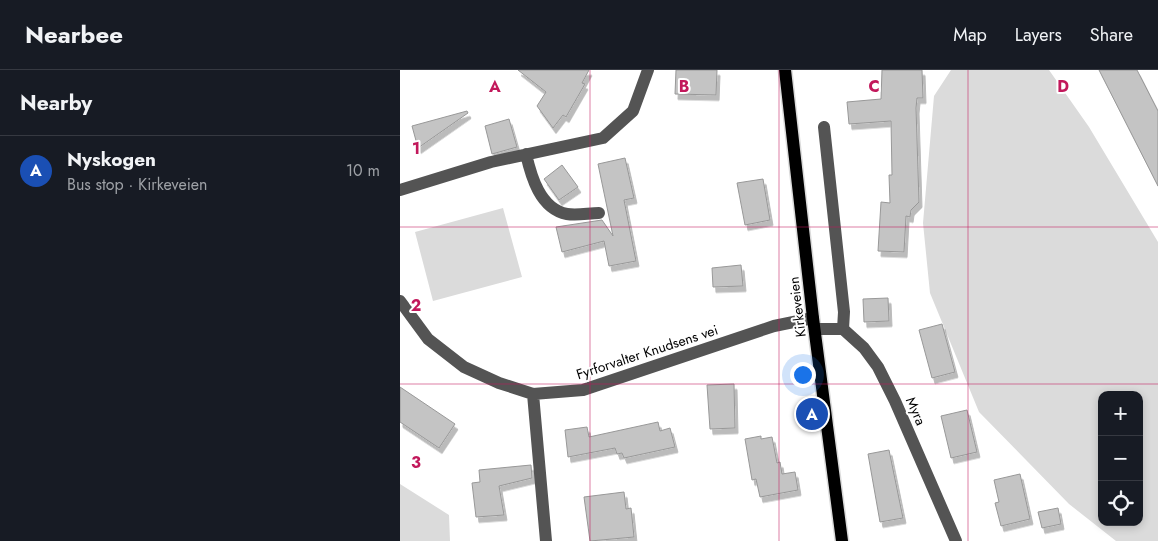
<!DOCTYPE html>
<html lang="en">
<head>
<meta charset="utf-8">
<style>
	:root { --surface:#171b24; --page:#242831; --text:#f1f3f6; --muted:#9ea1a6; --line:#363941; --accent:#ea580c }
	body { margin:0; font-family:Jost,sans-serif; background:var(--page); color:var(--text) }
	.controls { position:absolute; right:15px; bottom:15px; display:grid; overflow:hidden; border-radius:10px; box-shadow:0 2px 8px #0003 }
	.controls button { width:45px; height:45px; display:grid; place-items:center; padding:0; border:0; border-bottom:1px solid var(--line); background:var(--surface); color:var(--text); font:25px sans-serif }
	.you { position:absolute; left:402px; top:304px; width:18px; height:18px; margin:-12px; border:4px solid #fff; border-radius:50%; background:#1a73e8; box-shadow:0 0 0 8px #1a73e833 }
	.badge { display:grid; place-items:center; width:32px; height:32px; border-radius:50%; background:var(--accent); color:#fff; font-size:16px; font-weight:700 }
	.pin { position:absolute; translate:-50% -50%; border:2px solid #fff; box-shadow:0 1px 5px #0006 }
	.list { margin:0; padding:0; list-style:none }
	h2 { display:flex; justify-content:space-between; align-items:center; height:65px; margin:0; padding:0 20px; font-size:21px }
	h2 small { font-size:16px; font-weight:400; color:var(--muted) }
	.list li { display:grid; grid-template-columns:32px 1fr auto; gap:15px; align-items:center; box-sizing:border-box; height:70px; padding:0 20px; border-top:1px solid var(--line) }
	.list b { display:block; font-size:19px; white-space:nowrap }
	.list p { margin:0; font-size:16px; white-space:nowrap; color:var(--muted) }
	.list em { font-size:16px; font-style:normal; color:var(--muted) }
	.icon { flex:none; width:28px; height:28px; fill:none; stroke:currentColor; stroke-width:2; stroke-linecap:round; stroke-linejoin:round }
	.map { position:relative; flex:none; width:758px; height:471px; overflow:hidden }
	header { display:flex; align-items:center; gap:30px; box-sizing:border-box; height:70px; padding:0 25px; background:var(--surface); border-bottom:1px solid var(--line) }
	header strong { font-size:24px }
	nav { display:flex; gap:28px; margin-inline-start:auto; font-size:18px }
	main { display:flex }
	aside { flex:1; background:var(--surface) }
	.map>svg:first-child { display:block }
</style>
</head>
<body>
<header>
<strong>Nearbee</strong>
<nav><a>Map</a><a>Layers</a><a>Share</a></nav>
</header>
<main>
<aside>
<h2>Nearby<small></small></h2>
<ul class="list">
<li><span class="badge" style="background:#1a4fb4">A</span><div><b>Nyskogen</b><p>Bus stop · Kirkeveien</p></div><em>10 m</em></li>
</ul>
</aside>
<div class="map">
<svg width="758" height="471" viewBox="0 0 758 471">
	<defs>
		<filter id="shadow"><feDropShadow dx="3" dy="5.5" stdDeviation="0" flood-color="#0004"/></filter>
	</defs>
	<rect width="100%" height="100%" fill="#fff"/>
	<path fill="#dbdbdb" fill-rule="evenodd" d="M 551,0 L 649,0 L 689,57 L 758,172 L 758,471 L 716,471 L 669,434 L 579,342 L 530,223 L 523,153 L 534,26 ZM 702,325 L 739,325 L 739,452 L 702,452 Z
		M 103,138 L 122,207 L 33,231 L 15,162 Z
		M 0,414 L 49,445 L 50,471 L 0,471 Z"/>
	<path fill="#c4c4c4" stroke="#989898" filter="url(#shadow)" d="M 118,0 L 189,0 L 182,13 L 185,14 L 166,47 L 163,45 L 153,58 L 137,36 L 146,22 Z
		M 276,0 L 317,0 L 316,25 L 275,24 Z
		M 482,0 L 522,0 L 523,28 L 517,28 L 516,38 L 519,132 L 511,140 L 510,147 L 506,146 L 504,182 L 478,181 L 481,132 L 490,133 L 489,105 L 492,105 L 491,51 L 449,54 L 447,32 L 481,29 Z
		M 699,0 L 737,0 L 758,41 L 758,116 Z
		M 67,41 L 68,43 L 18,78 L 12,56 Z
		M 109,49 L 117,77 L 92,84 L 85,56 Z
		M 225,88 L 234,128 L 224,130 L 236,191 L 209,196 L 204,171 L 162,182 L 156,157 L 202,150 L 213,166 L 198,94 Z
		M 162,95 L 178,117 L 159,130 L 144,109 Z
		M 363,109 L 370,150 L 345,155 L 337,113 Z
		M 341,195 L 343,216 L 313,217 L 312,198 Z
		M 488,228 L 489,251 L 464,252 L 463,229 Z
		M 542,254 L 555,302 L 532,308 L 519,260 Z
		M 334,314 L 335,358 L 310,359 L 307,315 Z
		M 0,317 L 55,354 L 39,378 L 0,352 Z
		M 567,340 L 577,382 L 551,388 L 541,346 Z
		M 258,352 L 260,361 L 270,358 L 275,377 L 224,388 L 222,383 L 217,384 L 215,378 L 168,387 L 165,360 L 187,357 L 189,367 Z
		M 361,366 L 361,369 L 372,367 L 377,393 L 380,392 L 382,404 L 395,402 L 398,420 L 360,427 L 356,409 L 352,410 L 345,369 Z
		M 489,380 L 503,448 L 480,452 L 468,384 Z
		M 131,395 L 132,408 L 99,416 L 104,445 L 76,447 L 72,413 L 80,412 L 79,400 Z
		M 620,404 L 630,449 L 601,456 L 595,433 L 599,432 L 594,410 Z
		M 224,422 L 226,439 L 231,438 L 234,467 L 190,471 L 184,427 Z
		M 658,438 L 661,454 L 642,458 L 638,442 Z"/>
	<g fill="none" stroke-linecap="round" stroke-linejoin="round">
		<g stroke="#dbdbdb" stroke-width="15">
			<path id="major" d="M 385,0 L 413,248 L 442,471"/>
		</g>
		<path stroke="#545454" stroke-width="12" d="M 424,57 L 444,242 L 443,259
			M 126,84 C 131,106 140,139 167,144 C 177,146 189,143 199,143
			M 0,120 L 91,92 L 203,68 L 233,41 L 248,0
			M 0,231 L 28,269 L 64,297 L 99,313 L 133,324 L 183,320 L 374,256 L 413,248
			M 415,259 L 443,259 L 464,278 L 478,297 L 495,331 L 556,471
			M 133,324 L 146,471"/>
		<use href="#major" stroke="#000" stroke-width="12"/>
	</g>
	<path fill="none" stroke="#c2185b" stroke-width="1" stroke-opacity="0.55" d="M 190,0 L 190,471M 379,0 L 379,471M 568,0 L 568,471M 0,157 L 758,157M 0,314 L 758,314"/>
	<g text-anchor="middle" stroke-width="4" stroke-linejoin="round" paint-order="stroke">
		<g font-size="14" fill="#000" stroke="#fff">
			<text transform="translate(397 237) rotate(-97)" y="5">Kirkeveien</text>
			<text transform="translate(247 282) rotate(-18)" y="5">Fyrforvalter Knudsens vei</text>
			<text transform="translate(516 341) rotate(66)" y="5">Myra</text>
		</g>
	</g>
	<g font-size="16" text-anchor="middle" font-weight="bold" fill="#c2185b" stroke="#fff" stroke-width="4" stroke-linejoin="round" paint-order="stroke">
		<text x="95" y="22">A</text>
		<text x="284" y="22">B</text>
		<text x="474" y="22">C</text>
		<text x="663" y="22">D</text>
		<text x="16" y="84">1</text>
		<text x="16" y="241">2</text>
		<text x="16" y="398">3</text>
	</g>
</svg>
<div class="controls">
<button>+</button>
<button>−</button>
<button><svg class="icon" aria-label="locate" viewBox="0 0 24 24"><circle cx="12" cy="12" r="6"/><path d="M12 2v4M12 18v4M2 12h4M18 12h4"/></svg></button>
</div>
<div class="you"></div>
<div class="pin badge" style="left:412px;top:344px;background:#1a4fb4">A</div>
</div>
</main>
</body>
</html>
